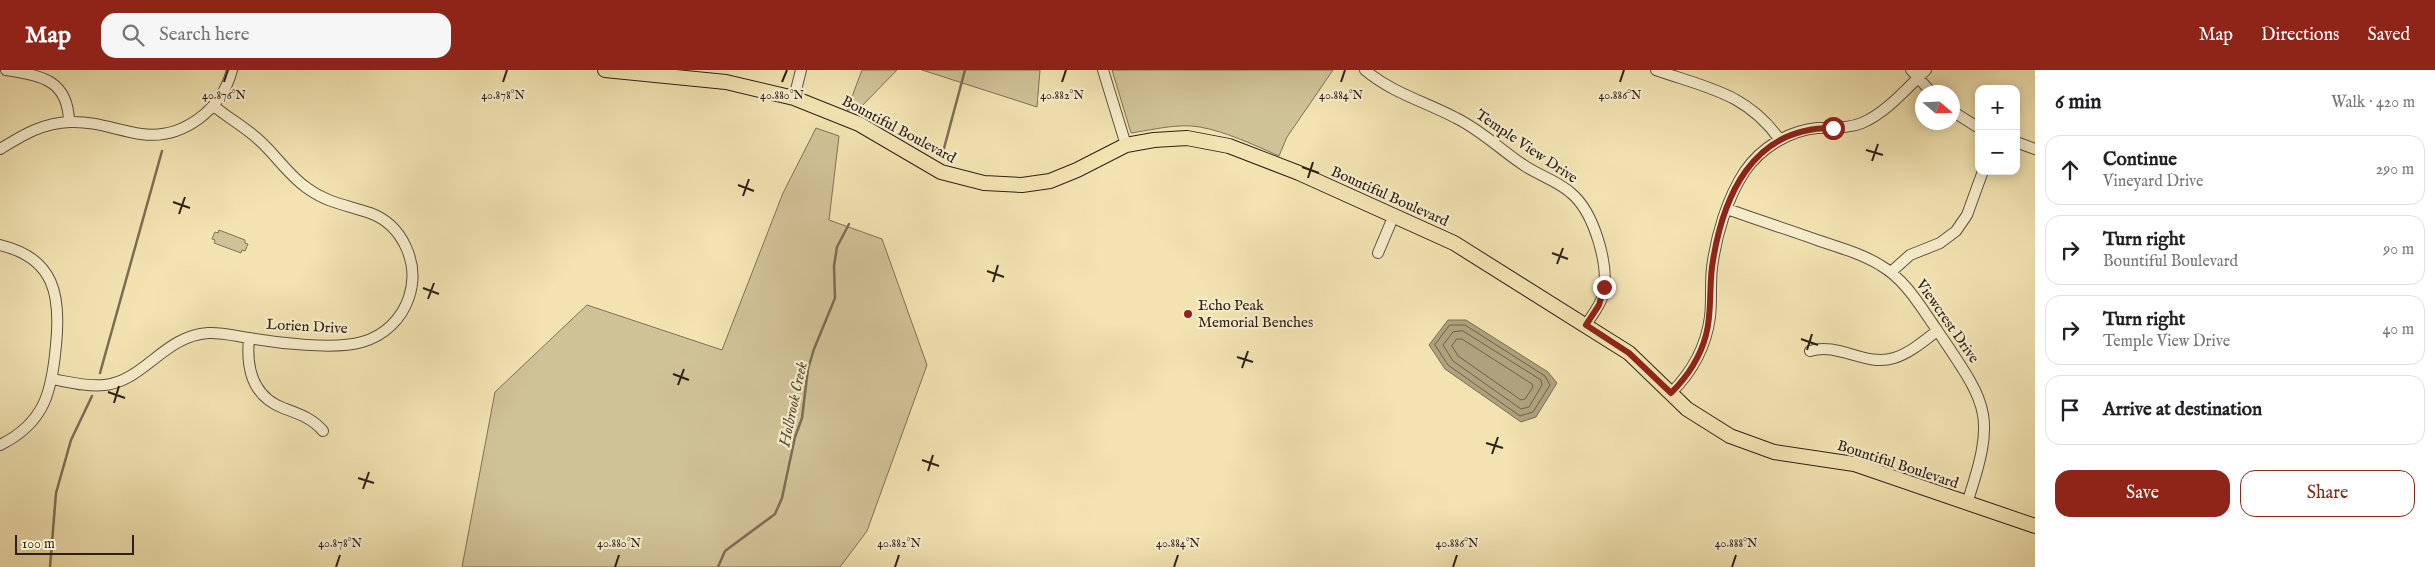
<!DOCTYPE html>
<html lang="en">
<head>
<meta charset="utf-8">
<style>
	:root { --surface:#fff; --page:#f6f6f6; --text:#202124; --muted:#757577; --line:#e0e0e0; --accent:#8f2418 }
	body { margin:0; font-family:"IM FELL English",serif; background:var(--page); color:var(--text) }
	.controls { position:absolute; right:15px; top:15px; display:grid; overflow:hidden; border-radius:10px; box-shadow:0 2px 12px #0003 }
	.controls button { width:45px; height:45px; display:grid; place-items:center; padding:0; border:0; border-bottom:1px solid var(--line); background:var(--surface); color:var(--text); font:25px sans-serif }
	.compass { position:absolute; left:1915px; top:15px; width:45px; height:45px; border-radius:50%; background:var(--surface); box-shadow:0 2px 12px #0003; rotate:109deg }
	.scale { position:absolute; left:15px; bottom:12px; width:119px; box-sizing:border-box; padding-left:5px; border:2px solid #2c2018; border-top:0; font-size:14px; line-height:18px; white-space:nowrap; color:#2c2018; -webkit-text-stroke:4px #f7edcc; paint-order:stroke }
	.stop { position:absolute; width:15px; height:15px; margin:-11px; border:4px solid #8f2418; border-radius:50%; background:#fff }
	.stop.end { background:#8f2418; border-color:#fff; box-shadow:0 1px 5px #0008 }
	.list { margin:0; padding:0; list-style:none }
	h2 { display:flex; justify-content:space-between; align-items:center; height:65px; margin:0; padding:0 20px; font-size:21px }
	h2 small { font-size:16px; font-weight:400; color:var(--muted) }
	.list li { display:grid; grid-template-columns:32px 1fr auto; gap:15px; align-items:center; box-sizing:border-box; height:70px; margin:0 10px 10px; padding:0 10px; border:1px solid var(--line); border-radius:15px }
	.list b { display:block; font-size:19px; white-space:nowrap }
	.list p { margin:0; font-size:16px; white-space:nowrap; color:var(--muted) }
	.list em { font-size:16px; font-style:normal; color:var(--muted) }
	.actions { display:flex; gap:10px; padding:15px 20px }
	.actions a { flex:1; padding:11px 0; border:1px solid var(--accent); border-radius:15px; text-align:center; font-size:18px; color:var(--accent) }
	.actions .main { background:var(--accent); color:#fff }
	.icon { flex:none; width:28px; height:28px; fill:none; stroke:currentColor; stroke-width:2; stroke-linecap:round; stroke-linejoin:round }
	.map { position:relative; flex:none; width:2035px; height:497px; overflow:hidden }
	header { display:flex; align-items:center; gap:30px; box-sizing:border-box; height:70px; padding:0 25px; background:var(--accent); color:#fff }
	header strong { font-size:24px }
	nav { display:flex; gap:28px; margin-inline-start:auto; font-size:18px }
	.search { width:350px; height:45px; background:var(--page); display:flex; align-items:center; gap:12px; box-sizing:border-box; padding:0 18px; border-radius:15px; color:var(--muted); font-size:19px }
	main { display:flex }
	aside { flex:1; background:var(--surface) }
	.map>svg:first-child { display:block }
</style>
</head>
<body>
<header>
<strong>Map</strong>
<div class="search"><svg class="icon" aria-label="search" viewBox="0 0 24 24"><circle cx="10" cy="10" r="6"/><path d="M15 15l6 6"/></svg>Search here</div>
<nav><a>Map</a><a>Directions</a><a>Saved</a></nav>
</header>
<main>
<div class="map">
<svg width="2035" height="497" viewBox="0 0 2035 497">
	<rect width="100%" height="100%" fill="#f2e3b1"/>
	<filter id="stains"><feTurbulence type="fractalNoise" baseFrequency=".004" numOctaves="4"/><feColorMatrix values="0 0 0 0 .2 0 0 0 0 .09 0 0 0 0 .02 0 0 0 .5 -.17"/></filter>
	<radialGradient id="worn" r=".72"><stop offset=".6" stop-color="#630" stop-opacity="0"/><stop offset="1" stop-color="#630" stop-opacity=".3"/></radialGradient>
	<path fill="#d0c297" stroke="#7e7158" d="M 862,0 L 897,0 L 859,39 L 847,40 Z
		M 922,0 L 1040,0 L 1037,37 Z
		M 1112,0 L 1333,0 L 1287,67 L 1279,86 C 1254,75 1227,62 1200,57 C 1178,53 1152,60 1131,63 Z
		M 816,58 L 839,66 L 829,150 L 882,169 L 927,295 L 867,461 L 840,497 L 462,497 L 495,322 L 587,235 L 722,280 L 783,123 Z
		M 219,160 L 245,170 L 245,173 L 248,174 L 245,181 L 242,180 L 241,183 L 214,173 L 215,170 L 212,169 L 215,162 L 218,163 Z"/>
	<path fill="#afa17d" stroke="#7b6d55" d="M 1448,250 L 1466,250 L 1548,302 L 1557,313 L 1536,347 L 1521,352 L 1445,299 L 1429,275 Z"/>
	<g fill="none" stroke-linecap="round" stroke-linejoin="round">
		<path stroke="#6e604a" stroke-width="1" d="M 1450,255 L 1465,255 L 1545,306 L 1550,315 L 1533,342 L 1520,346 L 1448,295 L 1435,275 Z
			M 1463,261 L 1541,310 L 1542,315 L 1529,337 L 1521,339 L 1453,291 L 1443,275 L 1453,262 Z
			M 1457,269 L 1462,269 L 1532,314 L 1533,317 L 1525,329 L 1521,330 L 1458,286 L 1452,276 Z"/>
		<path stroke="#7b6d55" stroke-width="2.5" d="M 943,82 L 965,0
			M 100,303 L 162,81
			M 50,497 L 56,423 L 71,370 L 92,326
			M 718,497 L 725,481 L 775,444 L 782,428 L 795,367 L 802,348 L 808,299 L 814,279 L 835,228 L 834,196 L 837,177 L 849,154"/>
		<g stroke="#5e513e" stroke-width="12">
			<path id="minor" d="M 6,0 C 41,6 68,9 69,52
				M 1103,0 L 1126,75
				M 1365,0 C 1392,23 1426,32 1456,48 C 1481,60 1502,81 1525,96 C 1540,106 1558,111 1571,123 C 1594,142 1610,196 1603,225 C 1600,236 1592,245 1586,255
				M 1656,0 C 1707,18 1747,23 1780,70
				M 1911,0 L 1931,22
				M 794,28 L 801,0
				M 1952,41 L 1979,58
				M 2016,72 L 2035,79
				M 0,79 C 23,65 42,53 70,52 C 95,51 116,60 141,64 C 183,70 222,39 232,0
				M 1727,139 C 1758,150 1789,160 1820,171 C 1841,178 1862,184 1880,195 C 1906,210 1920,236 1937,260 C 1988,336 1997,343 1967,433
				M 0,175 C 55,188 61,226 56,275 C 52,321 45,353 0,375
				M 1378,183 L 1394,145
				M 1891,202 L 1910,185 L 1940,173 L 1956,161 L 1967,145 L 1983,101
				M 249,268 C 246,298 252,326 283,338 C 299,344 312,348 323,361
				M 1810,281 C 1839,272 1865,297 1894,288 C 1910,283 1924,271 1937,261
				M 52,309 C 69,312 87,317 105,315 C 145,310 164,266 208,263 C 222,262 235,266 249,268 C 277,273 335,280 362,272 C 384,266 402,249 409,227 C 420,194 403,155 370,143 C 347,135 327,133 307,118 C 288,105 276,85 259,70 C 245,57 228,48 214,36
				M 1671,323 C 1692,302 1706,277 1710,247 C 1712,230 1710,214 1712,198 C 1716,166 1727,128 1745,101 C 1761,78 1788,61 1817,58 C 1833,57 1847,59 1862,53 C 1886,43 1907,18 1926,0"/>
		</g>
		<g stroke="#2c2018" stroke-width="16">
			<path id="major" d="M 605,0 L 726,12 L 794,28 L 859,54 L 941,102 L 984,113 L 1022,115 L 1050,111 L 1077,100 L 1126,75 L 1154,70 L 1187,68 L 1229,76 L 1299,103 L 1454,173 L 1629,283 L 1687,339 L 1730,366 L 1774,382 L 1854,394 L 2035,456"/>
		</g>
		<use href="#minor" stroke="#f7edcc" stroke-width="10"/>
		<use href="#major" stroke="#f2e3b1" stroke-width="14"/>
	</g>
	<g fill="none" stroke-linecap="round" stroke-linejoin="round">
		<path stroke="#8f2418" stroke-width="6" d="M 1604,217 L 1599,235 L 1586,255 L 1629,283 L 1671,323 C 1688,306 1700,288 1706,265 C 1712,243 1709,220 1712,197 C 1722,127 1752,57 1833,58"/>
	</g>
	<path fill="none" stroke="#2c2018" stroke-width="2" d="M 224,12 L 228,0M 503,12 L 507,0M 782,12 L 787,0M 1062,12 L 1066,0M 1341,12 L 1345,0M 1620,12 L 1624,0M 1866,80 L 1883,85M 1872,91 L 1878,74M 1302,97 L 1319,103M 1308,108 L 1313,92M 738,115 L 754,121M 743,126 L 749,109M 173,132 L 190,138M 179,144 L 185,127M 1552,183 L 1568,189M 1557,194 L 1563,178M 987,201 L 1004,207M 993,212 L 998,195M 423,218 L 439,224M 428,229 L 434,213M 1801,269 L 1818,275M 1807,280 L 1812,264M 1237,287 L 1253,292M 1242,298 L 1248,281M 673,304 L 689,310M 678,315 L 684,299M 108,322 L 125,328M 114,333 L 119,316M 1486,373 L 1503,378M 1492,384 L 1498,367M 922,390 L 939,396M 928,401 L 933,385M 358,408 L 374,413M 363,419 L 369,402M 336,497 L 340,485M 615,497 L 619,485M 895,497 L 899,485M 1174,497 L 1178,485M 1453,497 L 1457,485M 1732,497 L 1736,485"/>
	<circle fill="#8f2418" stroke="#f7edcc" stroke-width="2" cx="1188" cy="244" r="5"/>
	<g text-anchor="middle" stroke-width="4.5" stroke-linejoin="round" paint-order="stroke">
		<g font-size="15" fill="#2c2018" stroke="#f7edcc">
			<text transform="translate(899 59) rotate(28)" y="5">Bountiful Boulevard</text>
			<text transform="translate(1527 76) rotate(34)" y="5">Temple View Drive</text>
			<text transform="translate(1390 126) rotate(24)" y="5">Bountiful Boulevard</text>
			<text transform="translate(1948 251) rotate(55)" y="5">Viewcrest Drive</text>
			<text transform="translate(307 256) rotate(3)" y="5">Lorien Drive</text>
			<text transform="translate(1898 394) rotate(18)" y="5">Bountiful Boulevard</text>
		</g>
		<g font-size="15" fill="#2c2018" stroke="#f7edcc" text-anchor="start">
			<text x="1198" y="240">Echo Peak<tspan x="1198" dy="17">Memorial Benches</tspan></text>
		</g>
		<g font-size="16" font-style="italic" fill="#5a4d3b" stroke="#f7edcc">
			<text transform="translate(792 334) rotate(-78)" y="6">Holbrook Creek</text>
		</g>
	</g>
	<g font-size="12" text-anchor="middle" fill="#2c2018" stroke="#f7edcc" stroke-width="4.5" stroke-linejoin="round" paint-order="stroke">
		<text x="224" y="29">40.876°N</text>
		<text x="503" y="29">40.878°N</text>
		<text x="782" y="29">40.880°N</text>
		<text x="1062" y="29">40.882°N</text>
		<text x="1341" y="29">40.884°N</text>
		<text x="1620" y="29">40.886°N</text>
		<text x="340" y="477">40.878°N</text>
		<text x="619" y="477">40.880°N</text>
		<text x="899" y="477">40.882°N</text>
		<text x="1178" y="477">40.884°N</text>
		<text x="1457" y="477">40.886°N</text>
		<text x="1736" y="477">40.888°N</text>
	</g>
	<rect width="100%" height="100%" filter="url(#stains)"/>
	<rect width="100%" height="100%" fill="url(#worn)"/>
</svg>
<div class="controls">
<button>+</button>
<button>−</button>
</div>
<svg class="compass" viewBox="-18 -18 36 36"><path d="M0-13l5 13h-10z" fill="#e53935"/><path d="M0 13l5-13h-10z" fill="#757577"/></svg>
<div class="scale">100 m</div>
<div class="stop" style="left:1833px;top:58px"></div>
<div class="stop end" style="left:1604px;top:217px"></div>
</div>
<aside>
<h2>6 min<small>Walk · 420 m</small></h2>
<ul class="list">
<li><svg class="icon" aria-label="ahead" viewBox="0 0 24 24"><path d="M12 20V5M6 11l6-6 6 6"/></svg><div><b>Continue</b><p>Vineyard Drive</p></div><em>290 m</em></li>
<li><svg class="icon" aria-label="right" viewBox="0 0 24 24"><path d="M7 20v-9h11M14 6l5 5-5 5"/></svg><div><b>Turn right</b><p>Bountiful Boulevard</p></div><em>90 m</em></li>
<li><svg class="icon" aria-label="right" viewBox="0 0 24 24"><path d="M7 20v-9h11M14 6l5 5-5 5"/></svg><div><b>Turn right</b><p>Temple View Drive</p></div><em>40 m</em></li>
<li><svg class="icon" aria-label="arrive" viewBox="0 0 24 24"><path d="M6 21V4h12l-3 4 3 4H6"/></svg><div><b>Arrive at destination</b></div></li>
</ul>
<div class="actions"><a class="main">Save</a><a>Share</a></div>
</aside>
</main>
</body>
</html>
